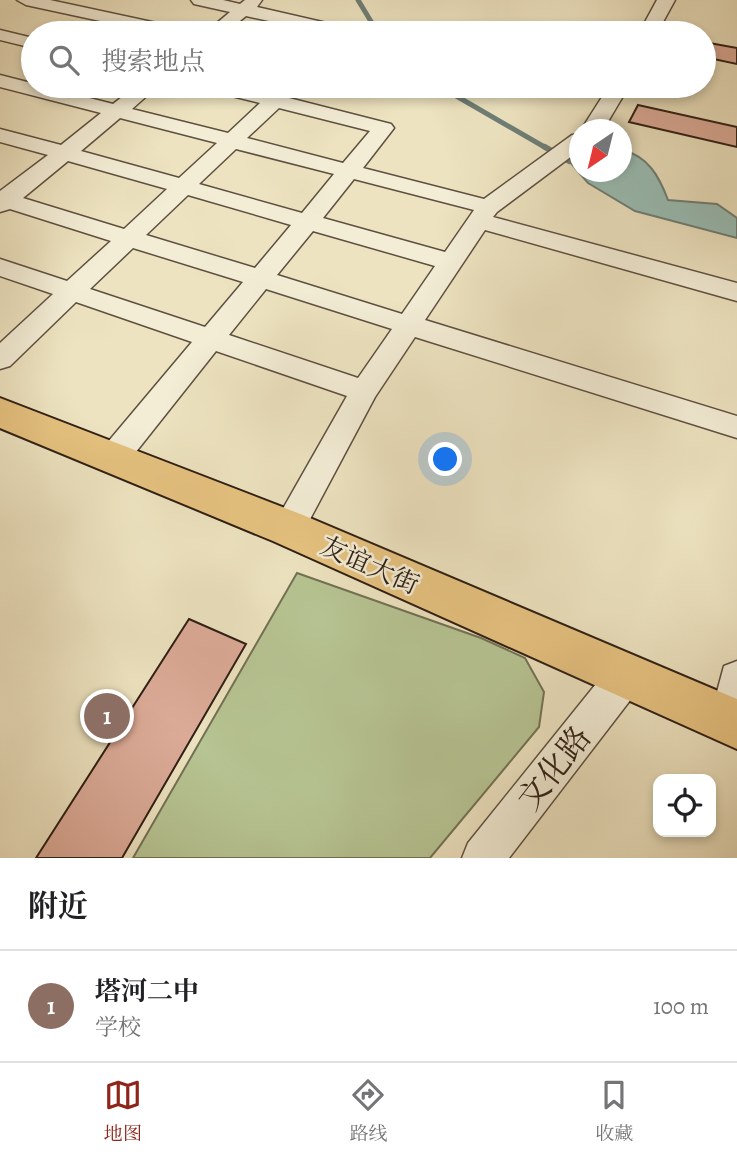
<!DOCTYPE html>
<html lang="zh">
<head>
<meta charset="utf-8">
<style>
	:root { --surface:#fff; --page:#f2f2f2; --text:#202124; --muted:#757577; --line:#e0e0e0; --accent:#8f2418 }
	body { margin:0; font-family:Alegreya,"Noto Serif SC",serif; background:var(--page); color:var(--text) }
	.controls { position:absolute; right:21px; bottom:21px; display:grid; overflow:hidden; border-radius:14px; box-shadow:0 4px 10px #0003 }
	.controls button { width:63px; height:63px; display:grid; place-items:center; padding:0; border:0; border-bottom:2px solid var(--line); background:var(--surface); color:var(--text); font:35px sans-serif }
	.compass { position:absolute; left:569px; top:119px; width:63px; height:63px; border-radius:50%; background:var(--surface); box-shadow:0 4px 10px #0003; rotate:215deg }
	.you { position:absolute; left:446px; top:460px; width:24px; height:24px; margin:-18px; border:5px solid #fff; border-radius:50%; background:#1a73e8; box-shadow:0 0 0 10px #1a73e833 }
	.badge { display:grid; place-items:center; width:46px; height:46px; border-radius:50%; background:var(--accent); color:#fff; font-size:23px; font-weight:700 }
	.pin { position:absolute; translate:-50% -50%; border:4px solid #fff; box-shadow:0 2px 7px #0006 }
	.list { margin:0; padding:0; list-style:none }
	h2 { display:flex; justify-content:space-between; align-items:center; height:91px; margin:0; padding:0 28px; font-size:30px }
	h2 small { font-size:23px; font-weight:400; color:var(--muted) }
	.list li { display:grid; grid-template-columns:46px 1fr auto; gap:21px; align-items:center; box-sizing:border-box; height:112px; padding:0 28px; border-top:2px solid var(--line) }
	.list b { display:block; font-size:26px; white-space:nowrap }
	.list p { margin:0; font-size:23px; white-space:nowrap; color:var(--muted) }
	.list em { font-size:23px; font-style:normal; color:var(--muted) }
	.icon { flex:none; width:38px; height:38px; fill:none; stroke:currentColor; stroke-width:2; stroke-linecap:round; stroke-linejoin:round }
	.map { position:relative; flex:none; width:737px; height:858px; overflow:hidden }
	.search { position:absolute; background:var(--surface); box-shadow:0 4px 10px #0003; left:21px; right:21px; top:21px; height:77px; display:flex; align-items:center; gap:18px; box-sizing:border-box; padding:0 24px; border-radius:38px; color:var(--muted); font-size:26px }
	.sheet { height:203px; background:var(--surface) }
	nav { display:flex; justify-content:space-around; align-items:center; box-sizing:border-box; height:98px; border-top:2px solid var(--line); background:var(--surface); font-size:19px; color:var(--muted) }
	nav a { display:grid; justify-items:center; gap:4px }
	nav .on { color:var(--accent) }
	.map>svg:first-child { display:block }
</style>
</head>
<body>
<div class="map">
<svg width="737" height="858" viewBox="0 0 737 858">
	<rect width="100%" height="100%" fill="#ede3c0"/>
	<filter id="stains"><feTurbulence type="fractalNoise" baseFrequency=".00286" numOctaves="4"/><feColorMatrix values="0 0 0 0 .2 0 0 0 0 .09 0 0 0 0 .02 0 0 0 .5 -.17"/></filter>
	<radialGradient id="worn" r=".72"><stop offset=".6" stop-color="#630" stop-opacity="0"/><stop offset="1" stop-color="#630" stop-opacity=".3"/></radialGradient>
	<path fill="#b7c493" stroke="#727254" stroke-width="2" d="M 297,573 L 481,638 L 525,658 L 544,692 L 539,727 L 430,858 L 133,858 Z"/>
	<path fill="#99beb6" stroke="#6e7e76" stroke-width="2" d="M 579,148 L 580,172 L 622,172 L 622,150 C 648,156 659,176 668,200 L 717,204 L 737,218 L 737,238 L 635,211 L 588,183 L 569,161 Z"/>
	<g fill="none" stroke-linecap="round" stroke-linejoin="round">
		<path stroke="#6e7e76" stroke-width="5" d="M 358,0 L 378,33
			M 439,86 L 548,149"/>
		<path stroke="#6e7e76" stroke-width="6" d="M 545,147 L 569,161"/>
	</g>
	<path fill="#dcab98" stroke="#2e1f15" stroke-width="2" d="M 704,42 L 737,48 L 737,64 L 704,57 Z
		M 638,105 L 737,127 L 737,147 L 629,122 Z
		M 189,619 L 246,644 L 122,858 L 36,858 Z"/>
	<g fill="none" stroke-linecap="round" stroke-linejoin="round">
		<g stroke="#5e5040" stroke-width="3">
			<path id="minor" d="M 17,0 L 50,0 L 180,28 L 189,33 L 156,33 L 26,5 Z
				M 191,0 L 223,0 L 240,4 L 245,0 L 262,0 L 257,7 L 353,29 L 356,33 L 324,33 L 246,16 L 225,33 L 205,33 L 230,12 L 194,4 Z
				M 657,0 L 675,0 L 657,33 L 639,33 Z
				M 0,30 L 33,38 L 33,48 L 0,40 Z
				M 0,75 L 113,104 L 136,86 L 158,86 L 132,109 L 228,133 L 260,103 L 207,90 L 204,86 L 237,86 L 270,94 L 278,87 L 292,87 L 295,91 L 289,98 L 391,124 L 394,128 L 363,168 L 484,199 L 572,135 L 580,134 L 580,150 L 497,212 L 493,217 L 737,283 L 737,301 L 485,230 L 425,320 L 737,416 L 737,438 L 415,337 L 375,397 L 300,538 L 288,542 L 276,538 L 272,528 L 347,396 L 216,351 L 124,467 L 113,470 L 102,467 L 98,458 L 102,449 L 192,342 L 76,302 L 10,366 L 0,369 L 0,343 L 53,294 L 0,276 L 0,259 L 67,281 L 111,241 L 10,209 L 0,212 L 0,191 L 48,155 L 0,142 L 0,129 L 61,145 L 101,113 L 0,87 ZM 279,108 L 370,131 L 343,163 L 247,138 ZM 120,118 L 217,143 L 179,178 L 81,151 ZM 236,149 L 334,174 L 302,213 L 199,184 ZM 68,161 L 167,189 L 124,229 L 23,198 ZM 354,179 L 474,210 L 445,252 L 323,218 ZM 188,195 L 291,225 L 255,268 L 146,235 ZM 313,231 L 435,266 L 402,314 L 277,275 ZM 133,248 L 243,282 L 205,327 L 90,289 ZM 266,289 L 392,329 L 358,378 L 229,335 Z
				M 609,86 L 629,86 L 603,130 L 581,130 Z
				M 625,659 L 638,664 L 644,677 L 638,690 L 509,858 L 462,858 L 468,843 L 612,664 Z
				M 737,661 L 737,736 L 728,740 L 714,734 L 709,721 L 724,666 Z"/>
		</g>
		<g stroke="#2e1f15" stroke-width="4">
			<path id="major" d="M 0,398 L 303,515 L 737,699 L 737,749 L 273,541 L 0,428 Z"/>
		</g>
		<use href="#minor" fill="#f3edd6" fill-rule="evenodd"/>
		<use href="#major" fill="#e6c280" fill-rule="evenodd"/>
	</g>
	<g text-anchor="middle" stroke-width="5" stroke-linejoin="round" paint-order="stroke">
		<g font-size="26" fill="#2e1f15" stroke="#f3edd6">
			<text transform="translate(370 565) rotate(24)" y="9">友谊大街</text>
		</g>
		<g font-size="32" fill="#2e1f15" stroke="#f3edd6">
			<text transform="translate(554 768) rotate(-52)" y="11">文化路</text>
		</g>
	</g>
	<rect width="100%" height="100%" filter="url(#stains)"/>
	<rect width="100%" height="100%" fill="url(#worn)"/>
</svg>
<div class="controls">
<button><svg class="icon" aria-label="locate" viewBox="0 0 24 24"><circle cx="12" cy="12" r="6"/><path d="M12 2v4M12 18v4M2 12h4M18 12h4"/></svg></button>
</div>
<svg class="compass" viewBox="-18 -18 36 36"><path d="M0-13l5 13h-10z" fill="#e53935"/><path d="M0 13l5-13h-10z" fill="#757577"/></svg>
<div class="you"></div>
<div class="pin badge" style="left:107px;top:716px;background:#8d6e63">1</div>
<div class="search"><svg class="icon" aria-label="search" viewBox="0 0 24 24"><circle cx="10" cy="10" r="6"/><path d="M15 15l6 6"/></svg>搜索地点</div>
</div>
<section class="sheet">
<h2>附近<small></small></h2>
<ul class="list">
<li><span class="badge" style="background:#8d6e63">1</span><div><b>塔河二中</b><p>学校</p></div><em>100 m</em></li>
</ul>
</section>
<nav>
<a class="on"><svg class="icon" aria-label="map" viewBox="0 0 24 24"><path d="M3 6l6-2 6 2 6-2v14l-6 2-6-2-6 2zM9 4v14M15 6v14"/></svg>地图</a>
<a><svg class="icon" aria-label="directions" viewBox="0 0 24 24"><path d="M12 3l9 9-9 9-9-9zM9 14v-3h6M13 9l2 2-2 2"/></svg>路线</a>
<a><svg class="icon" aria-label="saved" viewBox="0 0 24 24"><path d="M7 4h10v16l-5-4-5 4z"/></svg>收藏</a>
</nav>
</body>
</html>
